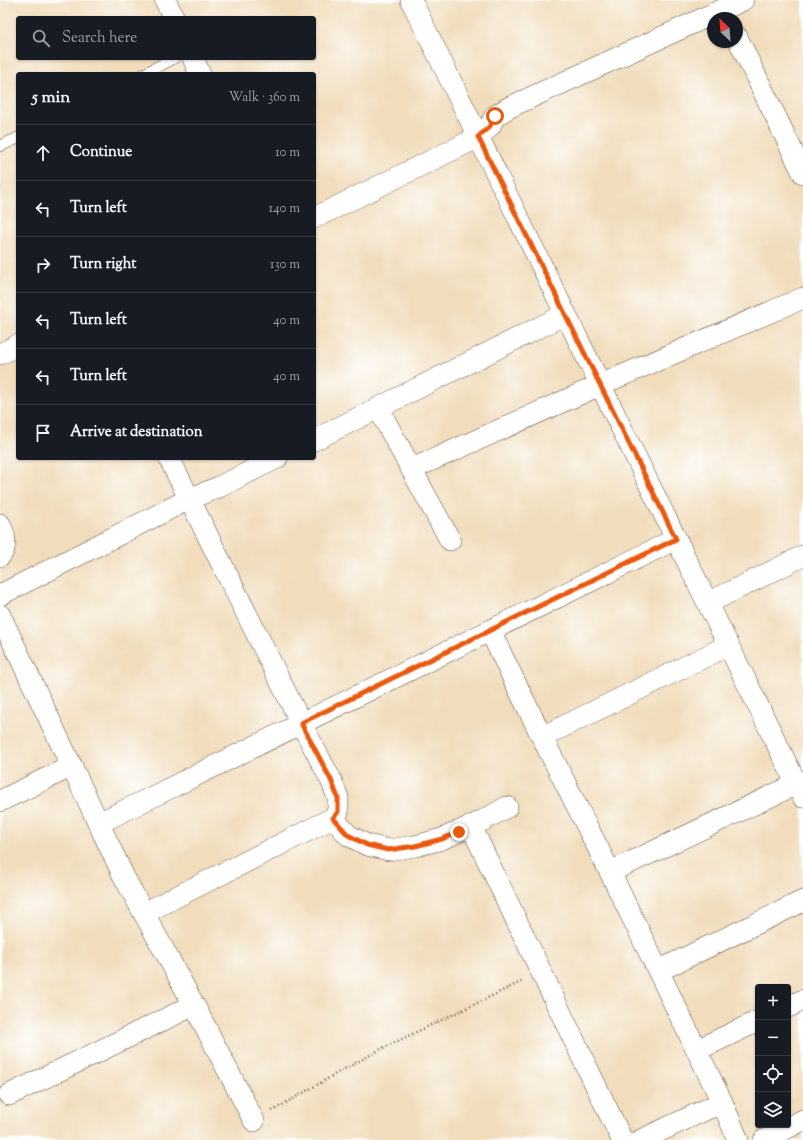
<!DOCTYPE html>
<html lang="en">
<head>
<meta charset="utf-8">
<style>
	:root { --surface:#171b24; --page:#242831; --text:#f1f3f6; --muted:#9ea1a6; --line:#363941 }
	body { margin:0; font-family:"Sorts Mill Goudy",serif; background:var(--page); color:var(--text) }
	.controls { position:absolute; right:12px; bottom:12px; display:grid; overflow:hidden; border-radius:4px; box-shadow:0 1px 3px #0004 }
	.controls button { width:36px; height:36px; display:grid; place-items:center; padding:0; border:0; border-bottom:1px solid var(--line); background:var(--surface); color:var(--text); font:20px sans-serif }
	.compass { position:absolute; left:707px; top:12px; width:36px; height:36px; border-radius:50%; background:var(--surface); box-shadow:0 1px 3px #0004; rotate:334deg }
	.stop { position:absolute; width:12px; height:12px; margin:-9px; border:3px solid #ea580c; border-radius:50%; background:#fff }
	.stop.end { background:#ea580c; border-color:#fff; box-shadow:0 1px 4px #0008 }
	.list { margin:0; padding:0; list-style:none }
	h2 { display:flex; justify-content:space-between; align-items:center; height:52px; margin:0; padding:0 16px; font-size:17px }
	h2 small { font-size:13px; font-weight:400; color:var(--muted) }
	.list li { display:grid; grid-template-columns:26px 1fr auto; gap:12px; align-items:center; box-sizing:border-box; height:56px; padding:0 16px; border-top:1px solid var(--line) }
	.list b { display:block; font-size:15px; white-space:nowrap }
	.list em { font-size:13px; font-style:normal; color:var(--muted) }
	.icon { flex:none; width:22px; height:22px; fill:none; stroke:currentColor; stroke-width:2; stroke-linecap:round; stroke-linejoin:round }
	.map { position:relative; flex:none; width:803px; height:1140px; overflow:hidden }
	.search { position:absolute; background:var(--surface); box-shadow:0 1px 3px #0004; left:16px; top:16px; width:300px; height:44px; display:flex; align-items:center; gap:10px; box-sizing:border-box; padding:0 14px; border-radius:4px; color:var(--muted); font-size:15px }
	.panel { position:absolute; background:var(--surface); box-shadow:0 1px 3px #0004; left:16px; top:72px; width:300px; height:388px; border-radius:4px }
	.map>svg:first-child { display:block }
</style>
</head>
<body>
<div class="map">
<svg width="803" height="1140" viewBox="0 0 803 1140">
	<rect width="100%" height="100%" fill="#fff"/>
	<filter id="ink" filterUnits="userSpaceOnUse"><feTurbulence type="fractalNoise" baseFrequency=".025" numOctaves="2"/><feDisplacementMap in="SourceGraphic" scale="8" xChannelSelector="R" yChannelSelector="G"/><feConvolveMatrix kernelMatrix="1 2 1 2 8 2 1 2 1" color-interpolation-filters="sRGB"/></filter>
	<filter id="wash" filterUnits="userSpaceOnUse"><feTurbulence type="fractalNoise" baseFrequency=".012" numOctaves="4" result="noise"/><feDisplacementMap in="SourceGraphic" scale="16" xChannelSelector="R" yChannelSelector="G"/><feGaussianBlur stdDeviation="0.9" result="paint"/><feColorMatrix in="noise" values="0 0 0 0 0 0 0 0 0 0 0 0 0 0 0 0 0 1.4 0 .05"/><feComposite in="paint" operator="in"/></filter>
	<g filter="url(#wash)">
		<rect width="100%" height="100%" fill="#f1ddbc"/>
	</g>
	<g filter="url(#ink)">
		<g fill="none" stroke-linecap="round" stroke-linejoin="round">
			<g stroke="#564536" stroke-width="12">
				<path id="lane" d="M 144,74 L 174,58
					M 0,146 L 18,138"/>
			</g>
			<g stroke="#564536" stroke-width="22">
				<path id="street" d="M 165,0 L 174,18
					M 411,0 L 803,797
					M 737,37 L 803,173
					M 193,58 L 200,74
					M 314,218 L 479,137 L 490,126 L 495,116 L 510,107 L 743,0
					M 0,354 L 18,345
					M 378,408 L 450,540
					M 314,440 L 566,314
					M 412,469 L 600,385 L 803,298
					M 0,524 C 5,534 8,547 0,556
					M 0,595 L 189,499 L 219,487 L 277,458
					M 708,603 L 803,556
					M 0,615 L 124,877 L 194,1005 L 254,1121
					M 490,631 L 542,737 L 610,872 L 722,1102 L 738,1140
					M 542,737 L 729,645
					M 0,801 L 72,766
					M 333,818 L 348,835 L 367,845 L 389,850 L 415,846 L 442,839 L 482,821 L 507,807
					M 99,823 L 676,539
					M 471,826 L 622,1140
					M 610,872 L 803,781
					M 144,913 L 333,818 L 338,812 L 338,798 L 331,780 L 301,723 L 169,458
					M 658,971 L 803,901
					M 788,1007 L 803,1000
					M 697,1050 L 758,1021
					M 9,1095 L 194,1005
					M 641,1140 L 722,1102
					M 764,1140 L 803,1120"/>
			</g>
			<path stroke="#564536" stroke-width="2.5" stroke-dasharray="1 3" stroke-linecap="butt" d="M 272,1111 L 339,1072 L 383,1048 L 523,981"/>
			<use href="#lane" stroke="#fff" stroke-width="11"/>
			<use href="#street" stroke="#fff" stroke-width="21"/>
		</g>
	</g>
	<g fill="none" stroke-linecap="round" stroke-linejoin="round" filter="url(#ink)">
		<path stroke="#ea580c" stroke-width="5" d="M 459,832 L 442,839 L 415,846 L 388,850 L 367,845 L 348,835 L 333,818 L 338,812 L 338,798 L 331,780 L 301,723 L 676,539 L 478,137 L 490,126 L 495,116"/>
	</g>
</svg>
<div class="controls">
<button>+</button>
<button>−</button>
<button><svg class="icon" aria-label="locate" viewBox="0 0 24 24"><circle cx="12" cy="12" r="6"/><path d="M12 2v4M12 18v4M2 12h4M18 12h4"/></svg></button>
<button><svg class="icon" aria-label="layers" viewBox="0 0 24 24"><path d="M12 4l9 5-9 5-9-5zM3 14l9 5 9-5"/></svg></button>
</div>
<svg class="compass" viewBox="-18 -18 36 36"><path d="M0-13l5 13h-10z" fill="#e53935"/><path d="M0 13l5-13h-10z" fill="#9ea1a6"/></svg>
<div class="stop" style="left:495px;top:116px"></div>
<div class="stop end" style="left:459px;top:832px"></div>
<div class="search"><svg class="icon" aria-label="search" viewBox="0 0 24 24"><circle cx="10" cy="10" r="6"/><path d="M15 15l6 6"/></svg>Search here</div>
<section class="panel">
<h2>5 min<small>Walk · 360 m</small></h2>
<ul class="list">
<li><svg class="icon" aria-label="ahead" viewBox="0 0 24 24"><path d="M12 20V5M6 11l6-6 6 6"/></svg><div><b>Continue</b></div><em>10 m</em></li>
<li><svg class="icon" aria-label="left" viewBox="0 0 24 24"><path d="M17 20v-9H6M10 6l-5 5 5 5"/></svg><div><b>Turn left</b></div><em>140 m</em></li>
<li><svg class="icon" aria-label="right" viewBox="0 0 24 24"><path d="M7 20v-9h11M14 6l5 5-5 5"/></svg><div><b>Turn right</b></div><em>130 m</em></li>
<li><svg class="icon" aria-label="left" viewBox="0 0 24 24"><path d="M17 20v-9H6M10 6l-5 5 5 5"/></svg><div><b>Turn left</b></div><em>40 m</em></li>
<li><svg class="icon" aria-label="left" viewBox="0 0 24 24"><path d="M17 20v-9H6M10 6l-5 5 5 5"/></svg><div><b>Turn left</b></div><em>40 m</em></li>
<li><svg class="icon" aria-label="arrive" viewBox="0 0 24 24"><path d="M6 21V4h12l-3 4 3 4H6"/></svg><div><b>Arrive at destination</b></div></li>
</ul>
</section>
</div>
</body>
</html>
